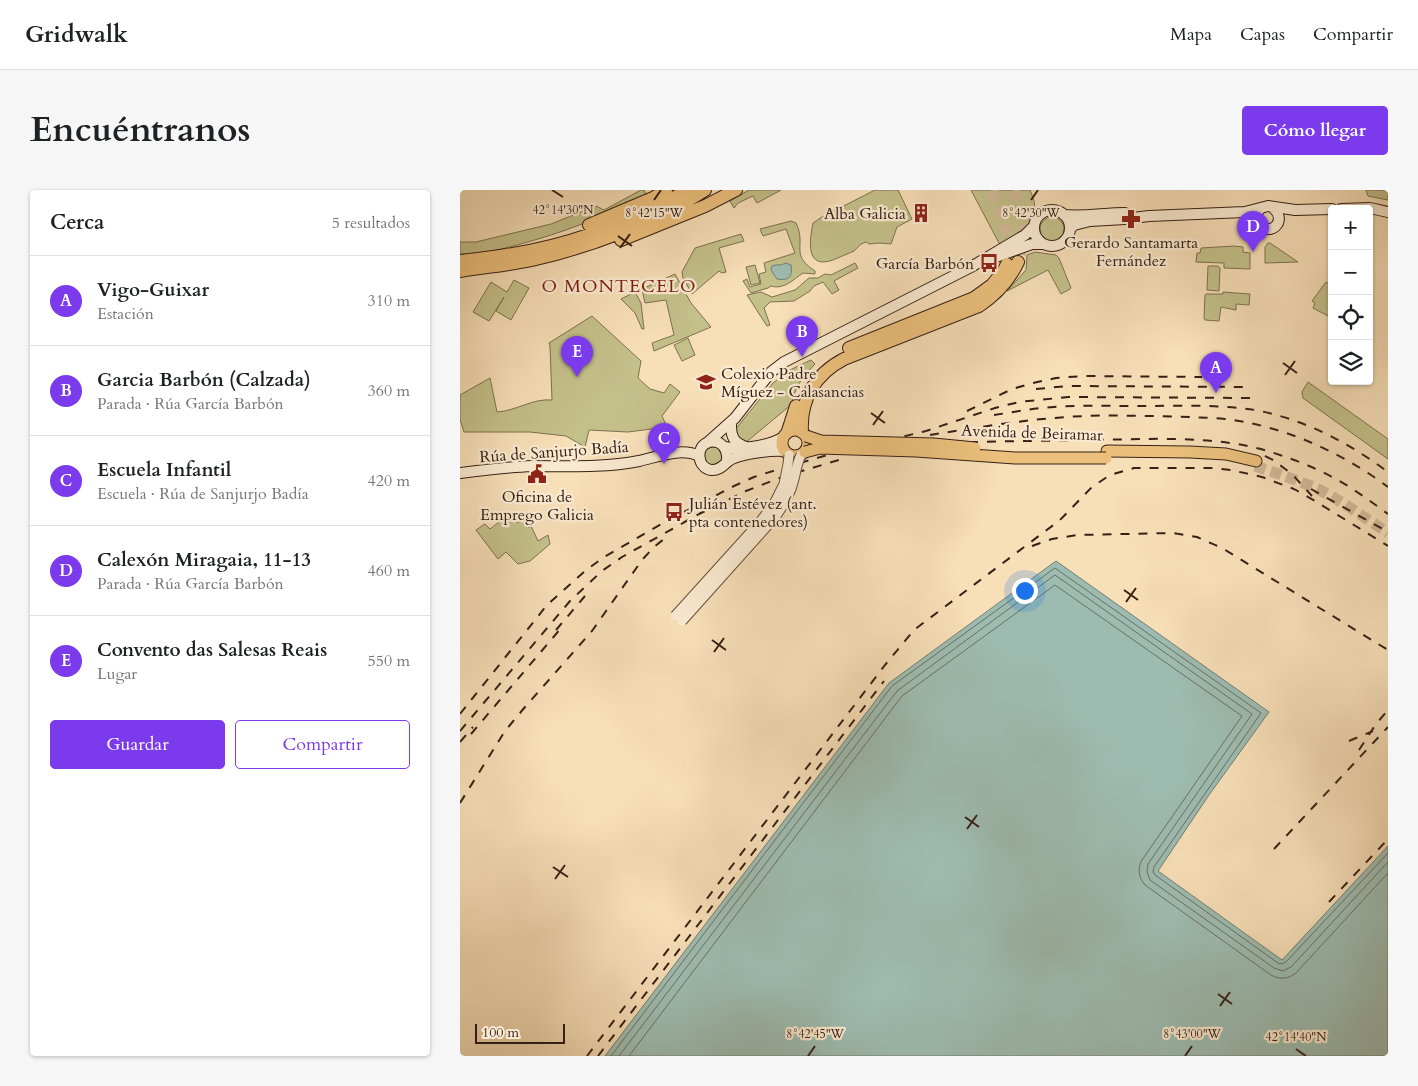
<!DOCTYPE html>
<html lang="es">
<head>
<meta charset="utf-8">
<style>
	:root { --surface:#fff; --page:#f6f6f6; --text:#202124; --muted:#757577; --line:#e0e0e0; --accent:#7c3aed }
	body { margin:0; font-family:Cardo,serif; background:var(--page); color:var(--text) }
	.controls { position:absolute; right:15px; top:15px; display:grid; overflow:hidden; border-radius:5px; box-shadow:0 1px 4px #0004 }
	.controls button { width:45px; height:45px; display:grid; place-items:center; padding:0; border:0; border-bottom:1px solid var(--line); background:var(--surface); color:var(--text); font:25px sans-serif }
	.scale { position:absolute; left:15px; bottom:12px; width:90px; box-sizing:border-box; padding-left:5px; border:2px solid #362015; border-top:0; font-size:14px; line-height:18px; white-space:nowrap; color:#362015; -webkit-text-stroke:4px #faead1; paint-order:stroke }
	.you { position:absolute; left:564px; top:400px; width:18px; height:18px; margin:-12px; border:4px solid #fff; border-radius:50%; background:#1a73e8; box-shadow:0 0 0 8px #1a73e833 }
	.badge { display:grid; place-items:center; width:32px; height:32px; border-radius:50%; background:var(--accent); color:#fff; font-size:16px; font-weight:700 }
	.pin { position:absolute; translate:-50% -41px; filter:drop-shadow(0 1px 2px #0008) }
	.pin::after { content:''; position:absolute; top:26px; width:18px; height:15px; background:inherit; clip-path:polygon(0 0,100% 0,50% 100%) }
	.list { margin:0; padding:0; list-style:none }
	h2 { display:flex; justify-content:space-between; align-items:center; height:65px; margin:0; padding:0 20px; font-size:21px }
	h2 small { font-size:16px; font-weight:400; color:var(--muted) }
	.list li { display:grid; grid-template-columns:32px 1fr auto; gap:15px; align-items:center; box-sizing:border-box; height:90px; padding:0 20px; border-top:1px solid var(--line) }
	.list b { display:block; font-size:19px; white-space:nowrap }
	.list p { margin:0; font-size:16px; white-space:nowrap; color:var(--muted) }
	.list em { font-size:16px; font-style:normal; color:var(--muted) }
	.actions { display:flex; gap:10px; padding:15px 20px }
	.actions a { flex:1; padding:11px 0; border:1px solid var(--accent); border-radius:5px; text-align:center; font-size:18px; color:var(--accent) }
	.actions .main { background:var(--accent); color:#fff }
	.icon { flex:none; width:28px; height:28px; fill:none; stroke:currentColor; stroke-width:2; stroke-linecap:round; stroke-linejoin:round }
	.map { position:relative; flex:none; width:928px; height:866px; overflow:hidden; border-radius:5px }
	header { display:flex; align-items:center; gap:30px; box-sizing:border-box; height:70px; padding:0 25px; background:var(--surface); border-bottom:1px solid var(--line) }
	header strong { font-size:24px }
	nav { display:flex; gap:28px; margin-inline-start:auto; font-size:18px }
	.intro { display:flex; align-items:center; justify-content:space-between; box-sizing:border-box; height:120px; padding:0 30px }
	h1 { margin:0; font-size:35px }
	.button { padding:12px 22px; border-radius:5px; background:var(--accent); color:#fff; font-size:18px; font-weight:700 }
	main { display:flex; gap:30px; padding:0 30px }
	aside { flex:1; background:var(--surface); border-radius:5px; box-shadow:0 1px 4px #0004 }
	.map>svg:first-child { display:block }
</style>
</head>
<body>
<header>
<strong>Gridwalk</strong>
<nav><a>Mapa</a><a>Capas</a><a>Compartir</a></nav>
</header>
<div class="intro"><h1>Encuéntranos</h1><a class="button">Cómo llegar</a></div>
<main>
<aside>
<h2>Cerca<small>5 resultados</small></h2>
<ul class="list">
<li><span class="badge">A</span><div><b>Vigo-Guixar</b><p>Estación</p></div><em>310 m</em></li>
<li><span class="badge">B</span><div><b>Garcia Barbón (Calzada)</b><p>Parada · Rúa García Barbón</p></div><em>360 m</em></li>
<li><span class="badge">C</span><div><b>Escuela Infantil</b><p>Escuela · Rúa de Sanjurjo Badía</p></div><em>420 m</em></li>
<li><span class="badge">D</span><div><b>Calexón Miragaia, 11-13</b><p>Parada · Rúa García Barbón</p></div><em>460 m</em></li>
<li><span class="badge">E</span><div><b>Convento das Salesas Reais</b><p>Lugar</p></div><em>550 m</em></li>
</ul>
<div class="actions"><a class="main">Guardar</a><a>Compartir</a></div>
</aside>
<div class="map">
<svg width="928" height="866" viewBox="0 0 928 866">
	<rect width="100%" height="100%" fill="#f7dfb8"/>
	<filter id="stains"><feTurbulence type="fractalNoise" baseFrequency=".004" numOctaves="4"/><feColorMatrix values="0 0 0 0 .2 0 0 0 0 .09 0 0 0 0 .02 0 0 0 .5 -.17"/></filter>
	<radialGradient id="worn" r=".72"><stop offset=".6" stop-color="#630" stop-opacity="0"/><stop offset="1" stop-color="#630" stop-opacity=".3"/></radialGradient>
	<path fill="#c4c08a" stroke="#7d7050" d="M 181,0 L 184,0 L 186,4 C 145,27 102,43 57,55 C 38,60 19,65 0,66 L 0,52 L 16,52 L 91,34 L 136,16 L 144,20 Z
		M 289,0 L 321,0 L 297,13 L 293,6 L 278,13 L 274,18 L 270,11 Z
		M 415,0 L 438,0 L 452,29 L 437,37 L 431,54 L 419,53 L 409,54 L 406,52 C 398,55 400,56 394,61 C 390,63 384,65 380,67 C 347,83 348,57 353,33 L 362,27 Z
		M 511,0 L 570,0 C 575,13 577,16 571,29 C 569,33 569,36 566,40 L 540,55 Z
		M 906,0 L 928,0 L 928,10 L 908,6 Z
		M580 39a12 12 0 1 1 24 0a12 12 0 1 1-24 0Z
		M 331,31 L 336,33 C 347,56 329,64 355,81 L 355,84 L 343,83 C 333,90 323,100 311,96 L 308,98 L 291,103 L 283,91 L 287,89 L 290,97 L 301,94 L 299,84 L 306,82 L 304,73 L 335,63 L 326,39 L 303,46 L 300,39 Z
		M 281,44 L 284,51 L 259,58 L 266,82 L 262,83 L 259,81 L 232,104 L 223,88 L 222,82 L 235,58 Z
		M 808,53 L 810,53 L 838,72 L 805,73 L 805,57 Z
		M 774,56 L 783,57 L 783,62 L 790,63 L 790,79 L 764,78 L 764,73 L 736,72 L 737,63 L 740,63 L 741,58 Z
		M 575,62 L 596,65 L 599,68 L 611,98 L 610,99 L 601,104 L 588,80 L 547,101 L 566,80 L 567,65 Z
		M 395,73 L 398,78 L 374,91 L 379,100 L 372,104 L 363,92 L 354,96 L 350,101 L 334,111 L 310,112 L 304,118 L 310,135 L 307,136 L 287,105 L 301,102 L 312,107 L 322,104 L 335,100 L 349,88 L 358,88 L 365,84 L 371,85 Z
		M 295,75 L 300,93 L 291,95 L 286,77 Z
		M 748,76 L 758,76 L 760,78 L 759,101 L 747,100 Z
		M 215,84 L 231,113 L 251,137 L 194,161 L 192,153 L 214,145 L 206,110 L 185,113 L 182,99 Z
		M 54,90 L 69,98 L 51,130 L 36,121 L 44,107 L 29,131 L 13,122 L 31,92 L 47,102 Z
		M 866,92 L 872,96 L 872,128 L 853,118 L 855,113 L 852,111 Z
		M 175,102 L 181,113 L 184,139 L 182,139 L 175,123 L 161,109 Z
		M 763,102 L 790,104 L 789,115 L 776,114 L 776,120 L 761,117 L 759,131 L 745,130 L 744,128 L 745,105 L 746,104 L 763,104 Z
		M 132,126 L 181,171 L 178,188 L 190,199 L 204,203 L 210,194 L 220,202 L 202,226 L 207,237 L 168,242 L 129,240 L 125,257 L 106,246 L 70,242 L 4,242 L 0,229 L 0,205 L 30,188 L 37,222 C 56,221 73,208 92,210 L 90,156 L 89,153 Z
		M 228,148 L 235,165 L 222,171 L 214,155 Z
		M 351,170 L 355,174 L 342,188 L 334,204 L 332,214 L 284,254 L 278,251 L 274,241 L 313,193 L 330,180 Z
		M 848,192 L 928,249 L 928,269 L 843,208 L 842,202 Z
		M244 266a9 9 0 1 1 18 0a9 9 0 1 1-18 0Z
		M 43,329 L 47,334 L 54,329 L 57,333 L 63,329 L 69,338 L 71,336 L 78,351 L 88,345 L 90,354 L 70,371 L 58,374 L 46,362 L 38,369 L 16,340 L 25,334 L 30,339 Z"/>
	<path fill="#9dbcb1" stroke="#747e73" d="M 326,73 L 331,75 C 333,87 329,91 317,89 L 311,80 L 312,76 C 317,74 319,76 326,73 Z
		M 596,371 L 809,522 L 749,605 L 698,681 L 822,770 L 928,656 L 928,866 L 145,866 L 429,493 Z"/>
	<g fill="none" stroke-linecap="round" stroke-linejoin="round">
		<path stroke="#6a6e63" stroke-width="1" d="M 151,866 L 432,496 L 595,378 L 801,523 L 694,677 L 693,682 L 695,685 L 818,773 L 822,774 L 826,772 L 928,663
			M 159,866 L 437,501 L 595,385 L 792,524 L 688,674 L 687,682 L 690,690 L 814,778 L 823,781 L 831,777 L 928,672
			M 169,866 L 442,506 L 595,395 L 782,526 L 682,670 C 677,679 679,688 685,695 L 811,785 C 820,790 828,789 836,783 L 928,683"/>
		<path stroke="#d0b997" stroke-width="11" stroke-dasharray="11 5.5" stroke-linecap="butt" d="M 795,276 C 816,283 837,290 858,299 C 882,311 905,328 928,343"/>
		<path stroke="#d0b997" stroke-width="12" stroke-dasharray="12 6" stroke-linecap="butt" d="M 532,0 C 542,19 548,44 549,65
			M 554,0 C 565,23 564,48 558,72"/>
		<g stroke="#362015" stroke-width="12">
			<path id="secondary" d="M 800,19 L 796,25 L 798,34 C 811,48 828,30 813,18
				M 881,19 L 910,18 L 928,22
				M574 38a18 18 0 1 1 36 0a18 18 0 1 1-36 0Z
				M 604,25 C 624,27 645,23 665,23
				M 610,39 L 614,35 L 630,31 L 665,29 L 689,26 L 785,22 L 808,16 L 835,20 L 872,19
				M 533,68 L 572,54 L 582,54
				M 271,235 C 271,247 274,253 286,257
				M 247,253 L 275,228 L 311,182 L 324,172 L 511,77 L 565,45 L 574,36
				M 264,257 C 280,260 308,256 322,248
				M 267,271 C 268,260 262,249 249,252 C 235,256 237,278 251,280 C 262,281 265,271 274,268 C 288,263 310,260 324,261
				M 0,283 C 24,280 48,277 72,276 C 108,276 144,278 179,271 C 197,267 221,257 239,266"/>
		</g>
		<g stroke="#362015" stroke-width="13">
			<path id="primary" d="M322 253a13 13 0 1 1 26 0a13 13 0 1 1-26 0Z
				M 647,261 L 730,262 L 766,264 L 796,271"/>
		</g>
		<g stroke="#362015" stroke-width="14">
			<path id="motorway" d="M 129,35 L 193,8 L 206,0
				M 161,50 L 245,16 L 276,0
				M 0,71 C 15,69 30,68 46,65 C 109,56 173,31 228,0
				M 0,81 C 24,77 48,75 72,70 C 129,57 196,32 245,0
				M 389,158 L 514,108 L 532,95 L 544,80 L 547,74
				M 328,241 L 336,216
				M 342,242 C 340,210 355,184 384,169 L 519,116 C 537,104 549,91 558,72"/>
		</g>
		<use href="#secondary" stroke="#faead1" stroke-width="10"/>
		<use href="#primary" stroke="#ecc07c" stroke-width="11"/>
		<use href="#motorway" stroke="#ecc07c" stroke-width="12"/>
		<path stroke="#362015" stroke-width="2" stroke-dasharray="9 9" stroke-linecap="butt" d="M 576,199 L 609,196 L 791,197
			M 507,221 L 552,199 L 573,193 L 596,188 L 623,186 L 742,187
			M 534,225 C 554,222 574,218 594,217 C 622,215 650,216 678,216 C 716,216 757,214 795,220 C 844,229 889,253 928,282
			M 470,245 C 521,237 573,228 625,226 C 649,225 673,226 697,226 C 720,227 742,227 765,229 C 824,236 881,262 928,297
			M 437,253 L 467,254 C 523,251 579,251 634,250 C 690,249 758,245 811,262 C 833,269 854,277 874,288 C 893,298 910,311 928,324
			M 805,266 L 813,270 L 832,284 L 852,306
			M 851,299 L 928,342
			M 572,356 L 592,349 L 617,345 L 713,343 L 737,347 L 762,358 L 928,460
			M 96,440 L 125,406
			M 0,524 L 87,415 L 125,381 L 144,367 L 203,333 L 274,296 L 294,287 L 316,280 L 371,264 L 466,241 L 535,218 L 559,212 L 608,207 L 790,208
			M 0,541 L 110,411 L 142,381 L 162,367 L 239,324 L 286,301 L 322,287 L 382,269
			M 11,544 L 102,437
			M 889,551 L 913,541
			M 0,552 L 13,537
			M 899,560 L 916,534 L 928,520
			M 0,613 L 45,541 L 65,517 L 132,441 L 182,370 L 194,357 L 204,349
			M 814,659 L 928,537
			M 869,712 L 928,649
			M 127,866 L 425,475 L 454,440 L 600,330 L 632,297 L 650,285 L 674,278 L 751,278 L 771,280 L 802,287 L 834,299 L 855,311 L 928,356
			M 138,866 L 424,491"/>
		<g stroke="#66503e" stroke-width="11" stroke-linecap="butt">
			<path id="tertiary-bridge" d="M 215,426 L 300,332 L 314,314 L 324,294 L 328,274 L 329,265
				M 222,431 L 316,326 C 324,314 331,303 334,289 C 336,281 337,273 341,265"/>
		</g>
		<g stroke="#362015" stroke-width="13" stroke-linecap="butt">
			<path id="primary-bridge" d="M 346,246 L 361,251 L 474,254 L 515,258
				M 345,262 L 360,258 L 456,261 L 555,268 L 646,268"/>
		</g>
		<use href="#tertiary-bridge" stroke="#faead1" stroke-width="9"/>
		<use href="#primary-bridge" stroke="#ecc07c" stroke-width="11"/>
	</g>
	<path fill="none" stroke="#362015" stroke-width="2" d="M 92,0 L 103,7M 194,10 L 201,0M 571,10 L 578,0M 158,46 L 172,56M 160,58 L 170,44M 823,173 L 837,183M 825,185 L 835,171M 411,223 L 425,233M 413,235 L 423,221M 664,400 L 678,410M 666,412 L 676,398M 252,450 L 266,460M 254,462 L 264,448M 505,627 L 519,637M 507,639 L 517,625M 93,677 L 108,687M 95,689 L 105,675M 758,804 L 772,814M 760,816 L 770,802M 836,859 L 846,866M 348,866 L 355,856M 725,866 L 732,856"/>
	<defs>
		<g id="building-bare" transform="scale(1.5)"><path d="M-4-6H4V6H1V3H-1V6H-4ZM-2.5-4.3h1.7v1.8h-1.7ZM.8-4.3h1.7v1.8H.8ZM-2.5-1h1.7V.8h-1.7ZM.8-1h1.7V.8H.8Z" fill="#8f2418" stroke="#faead1" stroke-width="2.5" paint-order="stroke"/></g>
		<g id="pharmacy-bare" transform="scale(1.5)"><path d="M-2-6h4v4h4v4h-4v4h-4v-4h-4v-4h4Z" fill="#8f2418" stroke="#faead1" stroke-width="2.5" paint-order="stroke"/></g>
		<g id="bus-bare" transform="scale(1.5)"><path d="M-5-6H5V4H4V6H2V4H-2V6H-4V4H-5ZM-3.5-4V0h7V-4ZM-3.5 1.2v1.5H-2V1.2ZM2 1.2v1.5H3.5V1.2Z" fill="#8f2418" stroke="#faead1" stroke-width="2.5" paint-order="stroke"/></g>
		<g id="school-bare" transform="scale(1.5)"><path d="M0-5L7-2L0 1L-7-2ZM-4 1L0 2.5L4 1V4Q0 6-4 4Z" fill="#8f2418" stroke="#faead1" stroke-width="2.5" paint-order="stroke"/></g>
		<g id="civic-bare" transform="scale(1.5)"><path d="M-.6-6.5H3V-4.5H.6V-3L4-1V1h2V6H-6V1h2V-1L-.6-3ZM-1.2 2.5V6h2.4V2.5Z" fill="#8f2418" stroke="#faead1" stroke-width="2.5" paint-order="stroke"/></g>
	</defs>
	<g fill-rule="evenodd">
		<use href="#building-bare" x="461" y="23"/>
		<use href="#pharmacy-bare" x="671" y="29"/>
		<use href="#bus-bare" x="529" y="73"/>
		<use href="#school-bare" x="246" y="192"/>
		<use href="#civic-bare" x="77" y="284"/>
		<use href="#bus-bare" x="214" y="322"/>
	</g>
	<g text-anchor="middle" stroke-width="4.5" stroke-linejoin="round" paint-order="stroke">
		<g font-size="16" fill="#362015" stroke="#faead1" text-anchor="end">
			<text x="446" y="29">Alba Galicia</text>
			<text x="671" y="58" text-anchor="middle">Gerardo Santamarta<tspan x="671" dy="18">Fernández</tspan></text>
			<text x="514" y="79">García Barbón</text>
			<text x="261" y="189" text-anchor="start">Colexio Padre<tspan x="261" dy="18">Míguez - Calasancias</tspan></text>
			<text x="77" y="312" text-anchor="middle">Oficina de<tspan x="77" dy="18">Emprego Galicia</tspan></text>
			<text x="229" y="319" text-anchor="start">Julián Estévez (ant.<tspan x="229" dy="18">pta contenedores)</tspan></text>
		</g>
		<g font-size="16" fill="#362015" stroke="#faead1">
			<text transform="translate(572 242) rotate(2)" y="6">Avenida de Beiramar</text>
			<text transform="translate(94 261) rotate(-4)" y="6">Rúa de Sanjurjo Badía</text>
		</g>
		<g font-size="18" letter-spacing="1" fill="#7a1f14" stroke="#faead1">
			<text x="159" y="102">O MONTECELO</text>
		</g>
	</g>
	<g font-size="12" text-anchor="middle" fill="#362015" stroke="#faead1" stroke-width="4.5" stroke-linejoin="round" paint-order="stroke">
		<text x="103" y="24">42°14'30"N</text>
		<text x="194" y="27">8°42'15"W</text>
		<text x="571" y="27">8°42'30"W</text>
		<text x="355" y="848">8°42'45"W</text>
		<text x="732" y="848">8°43'00"W</text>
		<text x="836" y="851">42°14'40"N</text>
	</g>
	<rect width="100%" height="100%" filter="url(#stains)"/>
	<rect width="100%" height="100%" fill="url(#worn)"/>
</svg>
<div class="controls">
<button>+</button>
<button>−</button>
<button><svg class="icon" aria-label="locate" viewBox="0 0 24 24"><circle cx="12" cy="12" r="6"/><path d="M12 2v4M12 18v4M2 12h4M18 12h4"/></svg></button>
<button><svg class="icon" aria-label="layers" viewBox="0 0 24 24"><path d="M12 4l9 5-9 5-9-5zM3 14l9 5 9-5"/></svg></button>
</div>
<div class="scale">100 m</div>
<div class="you"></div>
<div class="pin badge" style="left:756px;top:203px">A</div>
<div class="pin badge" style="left:342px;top:167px">B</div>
<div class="pin badge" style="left:204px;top:274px">C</div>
<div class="pin badge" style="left:793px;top:62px">D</div>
<div class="pin badge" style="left:117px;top:187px">E</div>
</div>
</main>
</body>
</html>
